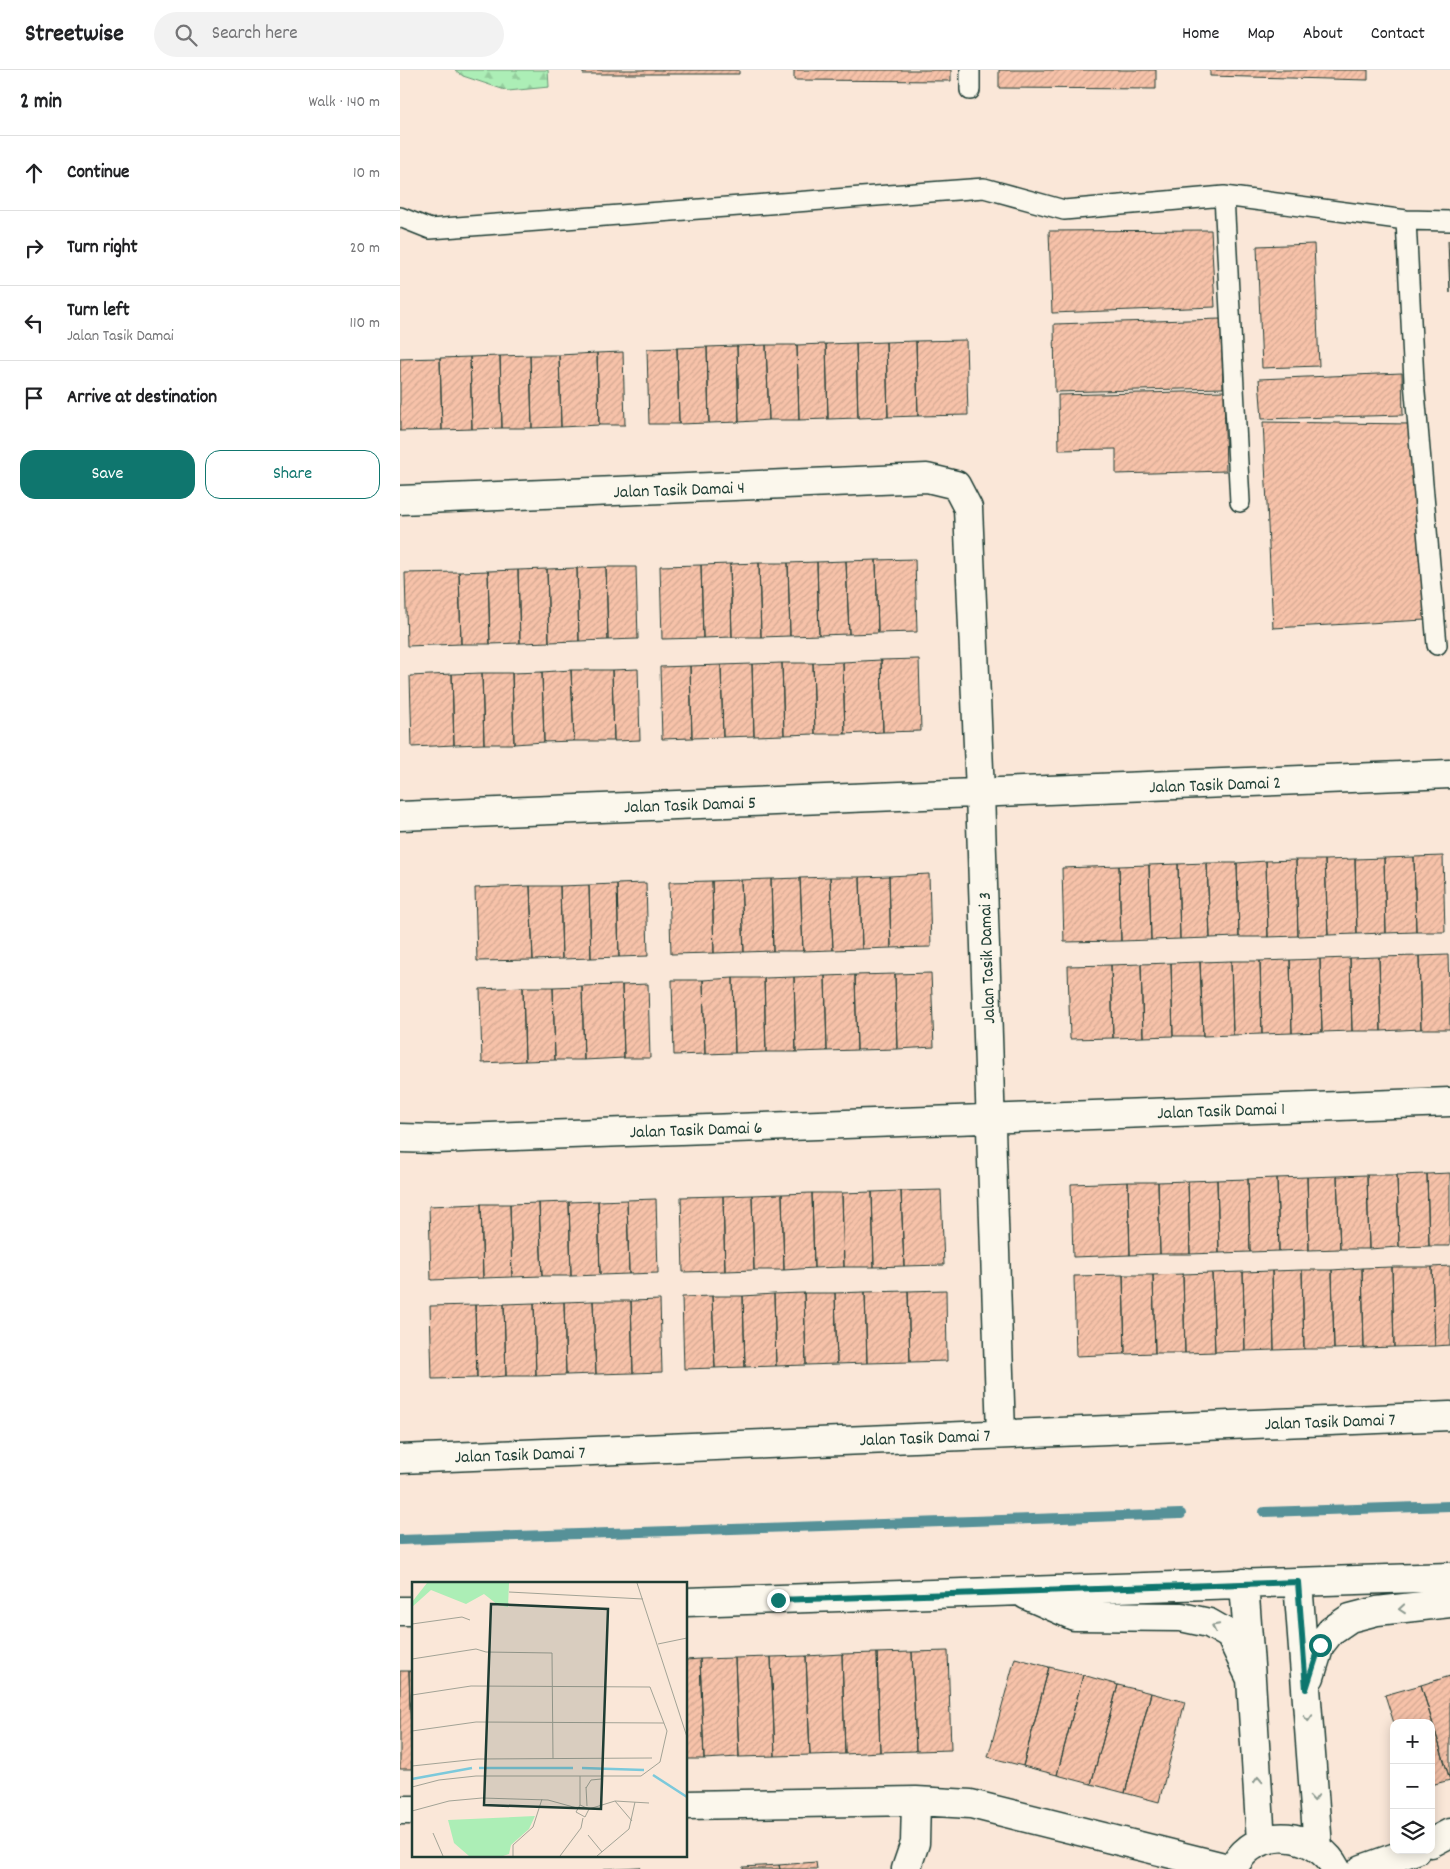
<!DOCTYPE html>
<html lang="en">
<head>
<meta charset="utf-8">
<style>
	:root { --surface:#fff; --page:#f2f2f2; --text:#202124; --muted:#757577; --line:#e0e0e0; --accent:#0f766e }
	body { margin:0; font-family:Dekko,sans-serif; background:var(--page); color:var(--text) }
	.controls { position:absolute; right:15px; bottom:15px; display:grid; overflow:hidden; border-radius:10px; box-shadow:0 2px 12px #0003 }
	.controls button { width:45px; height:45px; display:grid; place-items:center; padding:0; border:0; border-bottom:1px solid var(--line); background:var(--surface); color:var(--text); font:25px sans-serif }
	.stop { position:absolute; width:15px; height:15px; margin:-11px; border:4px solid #0f766e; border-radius:50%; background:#fff }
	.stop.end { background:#0f766e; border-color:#fff; box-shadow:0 1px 5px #0008 }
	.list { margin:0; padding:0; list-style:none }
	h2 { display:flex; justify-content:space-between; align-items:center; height:65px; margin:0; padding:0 20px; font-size:21px }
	h2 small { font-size:16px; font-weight:400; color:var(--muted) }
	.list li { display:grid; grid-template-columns:32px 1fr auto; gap:15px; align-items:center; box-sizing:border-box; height:75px; padding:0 20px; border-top:1px solid var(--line) }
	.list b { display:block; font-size:19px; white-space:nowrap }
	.list p { margin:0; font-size:16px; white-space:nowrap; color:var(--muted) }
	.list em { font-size:16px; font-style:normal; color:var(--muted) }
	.actions { display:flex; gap:10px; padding:15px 20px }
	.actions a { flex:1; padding:11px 0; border:1px solid var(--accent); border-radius:15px; text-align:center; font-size:18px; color:var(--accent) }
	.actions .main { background:var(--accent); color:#fff }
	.icon { flex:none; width:28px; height:28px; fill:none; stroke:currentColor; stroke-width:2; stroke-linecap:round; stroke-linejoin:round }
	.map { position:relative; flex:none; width:1050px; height:1799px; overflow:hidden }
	header { display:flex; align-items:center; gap:30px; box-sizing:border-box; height:70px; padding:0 25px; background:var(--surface); border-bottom:1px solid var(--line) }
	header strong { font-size:24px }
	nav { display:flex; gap:28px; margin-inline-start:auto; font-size:18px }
	.search { width:350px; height:45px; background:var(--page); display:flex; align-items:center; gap:12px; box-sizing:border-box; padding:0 18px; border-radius:28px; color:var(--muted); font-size:19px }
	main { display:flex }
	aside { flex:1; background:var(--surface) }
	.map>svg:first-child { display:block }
</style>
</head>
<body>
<header>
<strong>Streetwise</strong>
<div class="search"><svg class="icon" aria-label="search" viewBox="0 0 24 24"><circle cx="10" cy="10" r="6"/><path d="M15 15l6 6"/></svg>Search here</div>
<nav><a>Home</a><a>Map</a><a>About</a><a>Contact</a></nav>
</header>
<main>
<aside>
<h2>2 min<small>Walk · 140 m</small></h2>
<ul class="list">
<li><svg class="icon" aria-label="ahead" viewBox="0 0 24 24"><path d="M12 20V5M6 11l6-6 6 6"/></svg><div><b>Continue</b></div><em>10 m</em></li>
<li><svg class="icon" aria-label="right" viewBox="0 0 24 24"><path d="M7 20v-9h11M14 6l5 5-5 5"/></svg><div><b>Turn right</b></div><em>20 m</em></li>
<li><svg class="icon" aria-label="left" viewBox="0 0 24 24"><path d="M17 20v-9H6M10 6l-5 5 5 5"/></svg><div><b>Turn left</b><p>Jalan Tasik Damai</p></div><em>110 m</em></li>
<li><svg class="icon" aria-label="arrive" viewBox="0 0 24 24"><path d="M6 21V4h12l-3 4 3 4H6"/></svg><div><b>Arrive at destination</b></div></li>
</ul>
<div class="actions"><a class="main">Save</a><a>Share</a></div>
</aside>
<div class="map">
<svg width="1050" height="1799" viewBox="0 0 1050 1799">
	<defs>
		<pattern id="forest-firs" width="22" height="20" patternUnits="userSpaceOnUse" patternTransform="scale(1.25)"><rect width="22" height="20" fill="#aceeb6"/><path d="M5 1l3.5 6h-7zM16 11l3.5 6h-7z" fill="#94cd9d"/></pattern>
		<pattern id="building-hatch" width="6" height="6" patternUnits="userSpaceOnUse" patternTransform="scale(1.25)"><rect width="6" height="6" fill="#f7c2a9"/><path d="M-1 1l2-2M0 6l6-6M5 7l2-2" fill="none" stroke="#d3a892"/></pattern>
	</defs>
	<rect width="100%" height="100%" fill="#fae7d8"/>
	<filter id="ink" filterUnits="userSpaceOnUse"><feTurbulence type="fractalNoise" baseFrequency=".02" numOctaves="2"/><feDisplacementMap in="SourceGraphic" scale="10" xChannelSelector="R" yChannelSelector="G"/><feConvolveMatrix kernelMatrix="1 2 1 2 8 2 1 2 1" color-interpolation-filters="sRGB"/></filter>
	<g filter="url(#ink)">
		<path fill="url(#forest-firs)" stroke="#669675" d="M 55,0 L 148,0 L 149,17 L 108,21 L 63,6 Z"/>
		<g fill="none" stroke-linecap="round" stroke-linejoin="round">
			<path stroke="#579198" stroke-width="10" d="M 864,1442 L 1050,1436
				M 0,1470 L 781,1444"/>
		</g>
		<path fill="url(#building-hatch)" stroke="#1f3d34" d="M 183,0 L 339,0 L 339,4 L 183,4 Z
			M 394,0 L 551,0 L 551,11 L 394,10 Z
			M 599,0 L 756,0 L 756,19 L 599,18 Z
			M 810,0 L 968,0 L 968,10 L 810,6 Z
			M 811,160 L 815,237 L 652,243 L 649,161 Z
			M 1048,171 L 1050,171 L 1050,223 Z
			M 914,174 L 919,296 L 862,298 L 857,176 Z
			M 821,249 L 823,318 L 655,322 L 654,254 Z
			M 566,270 L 568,345 L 518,346 L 516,271 Z
			M 516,271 L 518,346 L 488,347 L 486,272 Z
			M 486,272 L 488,347 L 458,348 L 456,273 Z
			M 456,273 L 458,348 L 428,349 L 426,274 Z
			M 426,274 L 428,349 L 399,350 L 397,275 Z
			M 366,275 L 397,275 L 399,350 L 369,350 Z
			M 366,275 L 369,350 L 339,352 L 337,276 Z
			M 337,276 L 339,352 L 309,353 L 307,277 Z
			M 307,277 L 309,353 L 279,354 L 277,278 Z
			M 277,278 L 279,354 L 249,354 L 247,279 Z
			M 223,282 L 225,355 L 199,355 L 197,283 Z
			M 197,283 L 199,355 L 161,357 L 159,285 Z
			M 130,285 L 159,285 L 161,357 L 132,358 Z
			M 130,285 L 132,358 L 102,358 L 100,286 Z
			M 100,286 L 102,358 L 72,359 L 70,287 Z
			M 70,287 L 72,359 L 42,360 L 40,288 Z
			M 40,288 L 42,360 L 0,361 L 0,289 Z
			M 1002,303 L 1003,345 L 862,349 L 859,309 Z
			M 824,321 L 826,401 L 716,404 L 716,379 L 659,380 L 658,325 Z
			M 863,352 L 1010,354 L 1025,550 L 873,558 Z
			M 515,489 L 517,562 L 478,563 L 476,490 Z
			M 476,490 L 478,563 L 449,564 L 446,491 Z
			M 446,491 L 449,564 L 419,565 L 417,492 Z
			M 417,492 L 419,565 L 390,566 L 388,493 Z
			M 359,493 L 388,493 L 390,566 L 361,567 Z
			M 359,493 L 361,567 L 332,567 L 330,494 Z
			M 330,494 L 332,567 L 303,568 L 301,495 Z
			M 301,495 L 303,568 L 262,569 L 260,496 Z
			M 206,497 L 236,497 L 238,569 L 208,570 Z
			M 206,497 L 208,570 L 179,571 L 177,498 Z
			M 177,498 L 179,571 L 149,572 L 147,499 Z
			M 147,499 L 149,572 L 120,573 L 118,500 Z
			M 118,500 L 120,573 L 90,574 L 88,501 Z
			M 88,501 L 90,574 L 61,574 L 59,502 Z
			M 59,502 L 61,574 L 7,576 L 5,503 Z
			M 519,589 L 521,661 L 483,662 L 481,590 Z
			M 481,590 L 483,662 L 445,664 L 443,592 Z
			M 443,592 L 445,664 L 415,664 L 413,593 Z
			M 382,593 L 413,593 L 415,664 L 384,665 Z
			M 382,593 L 384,665 L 354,666 L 352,594 Z
			M 352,594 L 354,666 L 323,667 L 321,595 Z
			M 321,595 L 323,667 L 292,668 L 290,596 Z
			M 290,596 L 292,668 L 262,669 L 260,597 Z
			M 238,599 L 240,670 L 214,671 L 212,600 Z
			M 171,600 L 212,600 L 214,671 L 174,671 Z
			M 171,600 L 174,671 L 144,672 L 142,602 Z
			M 142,602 L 144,672 L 114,674 L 112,603 Z
			M 82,603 L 112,603 L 114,674 L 84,674 Z
			M 82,603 L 84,674 L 54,675 L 52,604 Z
			M 52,604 L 54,675 L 12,677 L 10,606 Z
			M 1043,786 L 1045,862 L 1016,862 L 1014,787 Z
			M 1014,787 L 1016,862 L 986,863 L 984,788 Z
			M 984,788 L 986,863 L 957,864 L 955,789 Z
			M 955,789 L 957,864 L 928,865 L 925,790 Z
			M 896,790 L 925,790 L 928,865 L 898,866 Z
			M 896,790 L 898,866 L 868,867 L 866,791 Z
			M 866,791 L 868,867 L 839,867 L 837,793 Z
			M 807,793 L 837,793 L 839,867 L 810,868 Z
			M 807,793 L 810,868 L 780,869 L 778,794 Z
			M 778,794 L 780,869 L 751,870 L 749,795 Z
			M 749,795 L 751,870 L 721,871 L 719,796 Z
			M 719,796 L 721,871 L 664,872 L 662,798 Z
			M 529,804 L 531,877 L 491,878 L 489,806 Z
			M 489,806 L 491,878 L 462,879 L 460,807 Z
			M 430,807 L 460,807 L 462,879 L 433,880 Z
			M 430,807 L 433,880 L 403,881 L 400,808 Z
			M 400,808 L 403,881 L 373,881 L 371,809 Z
			M 371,809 L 373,881 L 344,882 L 341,810 Z
			M 341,810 L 344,882 L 314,883 L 312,811 Z
			M 312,811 L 314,883 L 271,884 L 269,812 Z
			M 246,813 L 248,886 L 219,887 L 217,814 Z
			M 217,814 L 219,887 L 191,888 L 189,815 Z
			M 189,815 L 191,888 L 162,889 L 160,816 Z
			M 130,816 L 133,890 L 77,891 L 75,818 Z
			M 130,816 L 160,816 L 162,889 L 133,890 Z
			M 1048,885 L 1050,959 L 1021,959 L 1019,886 Z
			M 1019,886 L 1021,959 L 981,961 L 979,887 Z
			M 979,887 L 981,961 L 952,961 L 950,888 Z
			M 950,888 L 952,961 L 922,962 L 920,889 Z
			M 920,889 L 922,962 L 892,963 L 890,890 Z
			M 890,890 L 892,963 L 862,964 L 860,891 Z
			M 831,891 L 860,891 L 862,964 L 833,965 Z
			M 831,891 L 833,965 L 803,966 L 800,892 Z
			M 800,892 L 803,966 L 773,966 L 771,893 Z
			M 771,893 L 773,966 L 743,967 L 741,894 Z
			M 741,894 L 743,967 L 713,968 L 711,895 Z
			M 711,895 L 713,968 L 670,969 L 668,896 Z
			M 531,903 L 534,977 L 497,979 L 495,904 Z
			M 495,904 L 497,979 L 457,980 L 455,905 Z
			M 455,905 L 457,980 L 427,981 L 425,906 Z
			M 425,906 L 427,981 L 396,982 L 394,907 Z
			M 394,907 L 396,982 L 366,982 L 364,908 Z
			M 333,908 L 364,908 L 366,982 L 335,983 Z
			M 333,908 L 335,983 L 305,984 L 303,910 Z
			M 272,910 L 303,910 L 305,984 L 274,985 Z
			M 248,914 L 250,988 L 224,988 L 222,915 Z
			M 222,915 L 224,988 L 184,990 L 182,916 Z
			M 182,916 L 184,990 L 155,990 L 153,917 Z
			M 123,917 L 125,991 L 82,993 L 80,919 Z
			M 123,917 L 153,917 L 155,990 L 125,991 Z
			M 1050,1103 L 1050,1176 L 1029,1176 L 1027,1104 Z
			M 1027,1104 L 1029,1176 L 999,1177 L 997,1105 Z
			M 967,1105 L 969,1179 L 940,1179 L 937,1106 Z
			M 967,1105 L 997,1105 L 999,1177 L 969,1179 Z
			M 937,1106 L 940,1179 L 909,1180 L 907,1107 Z
			M 907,1107 L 909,1180 L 879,1181 L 877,1108 Z
			M 877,1108 L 879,1181 L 850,1182 L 848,1109 Z
			M 848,1109 L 850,1182 L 819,1183 L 817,1110 Z
			M 817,1110 L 819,1183 L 790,1184 L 788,1111 Z
			M 788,1111 L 790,1184 L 760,1184 L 758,1112 Z
			M 728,1112 L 730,1185 L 673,1187 L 671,1114 Z
			M 728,1112 L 758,1112 L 760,1184 L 730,1185 Z
			M 541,1120 L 544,1195 L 504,1196 L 501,1121 Z
			M 501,1121 L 504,1196 L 474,1197 L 472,1122 Z
			M 472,1122 L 474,1197 L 444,1197 L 442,1123 Z
			M 412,1123 L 442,1123 L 444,1197 L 414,1198 Z
			M 412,1123 L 414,1198 L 384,1200 L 382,1124 Z
			M 382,1124 L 384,1200 L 354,1200 L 352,1125 Z
			M 352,1125 L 354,1200 L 325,1201 L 323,1126 Z
			M 323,1126 L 325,1201 L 283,1202 L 281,1127 Z
			M 256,1129 L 258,1203 L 229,1204 L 227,1130 Z
			M 227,1130 L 229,1204 L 200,1205 L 198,1131 Z
			M 198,1131 L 200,1205 L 171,1206 L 169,1132 Z
			M 169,1132 L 171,1206 L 142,1206 L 139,1133 Z
			M 139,1133 L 142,1206 L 112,1207 L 110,1134 Z
			M 81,1134 L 83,1208 L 31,1210 L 29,1136 Z
			M 81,1134 L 110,1134 L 112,1207 L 83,1208 Z
			M 1050,1196 L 1050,1275 L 1035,1276 L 1032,1197 Z
			M 992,1197 L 1032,1197 L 1035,1276 L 994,1277 Z
			M 992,1197 L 994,1277 L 964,1278 L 962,1198 Z
			M 962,1198 L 964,1278 L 934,1279 L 932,1200 Z
			M 902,1200 L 932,1200 L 934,1279 L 904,1279 Z
			M 902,1200 L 904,1279 L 874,1280 L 872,1201 Z
			M 872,1201 L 874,1280 L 845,1281 L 843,1202 Z
			M 843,1202 L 845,1281 L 815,1282 L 812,1203 Z
			M 812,1203 L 815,1282 L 785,1283 L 783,1204 Z
			M 783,1204 L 785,1283 L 755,1283 L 753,1205 Z
			M 723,1205 L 725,1284 L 676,1286 L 674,1206 Z
			M 723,1205 L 753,1205 L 755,1283 L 725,1284 Z
			M 546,1220 L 547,1291 L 510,1292 L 508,1221 Z
			M 508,1221 L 510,1292 L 467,1293 L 465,1222 Z
			M 465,1222 L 467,1293 L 437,1294 L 435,1223 Z
			M 404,1223 L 435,1223 L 437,1294 L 406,1295 Z
			M 404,1223 L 406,1295 L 376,1296 L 374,1224 Z
			M 374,1224 L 376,1296 L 345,1297 L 343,1226 Z
			M 312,1226 L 315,1298 L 284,1299 L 282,1227 Z
			M 312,1226 L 343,1226 L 345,1297 L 315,1298 Z
			M 260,1230 L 262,1302 L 233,1303 L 231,1231 Z
			M 193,1231 L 231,1231 L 233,1303 L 196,1304 Z
			M 193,1231 L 196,1304 L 166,1305 L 164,1232 Z
			M 164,1232 L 166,1305 L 136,1306 L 134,1233 Z
			M 134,1233 L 136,1306 L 106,1306 L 104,1234 Z
			M 104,1234 L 106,1306 L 77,1308 L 75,1235 Z
			M 75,1235 L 77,1308 L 32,1309 L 30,1236 Z
			M 548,1581 L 551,1680 L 516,1681 L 512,1582 Z
			M 512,1582 L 516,1681 L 480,1682 L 477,1583 Z
			M 477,1583 L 480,1682 L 445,1684 L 442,1584 Z
			M 442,1584 L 445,1684 L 410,1685 L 406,1586 Z
			M 406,1586 L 410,1685 L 375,1686 L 371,1587 Z
			M 371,1587 L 375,1686 L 339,1687 L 335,1588 Z
			M 335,1588 L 339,1687 L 304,1689 L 300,1589 Z
			M 615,1588 L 649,1597 L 623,1696 L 588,1687 Z
			M 300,1589 L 304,1689 L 286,1689 L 286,1590 Z
			M 649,1597 L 683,1605 L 657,1705 L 623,1696 Z
			M 0,1601 L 9,1601 L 12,1699 L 0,1699 Z
			M 9,1601 L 14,1601 L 14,1699 L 12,1699 Z
			M 683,1605 L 718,1615 L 691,1714 L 657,1705 Z
			M 1050,1606 L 1050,1710 L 1021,1615 Z
			M 718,1615 L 751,1623 L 725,1723 L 691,1714 Z
			M 1021,1615 L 1050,1710 L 1031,1715 L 1031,1653 L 994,1653 L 985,1625 Z
			M 751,1623 L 785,1632 L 759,1732 L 725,1723 Z
			M 416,1792 L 417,1799 L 380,1799 L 379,1795 Z
			M 379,1795 L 380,1799 L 343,1799 L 343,1797 Z
			M 239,1797 L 240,1799 L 203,1799 Z"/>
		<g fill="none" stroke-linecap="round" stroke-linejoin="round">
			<g stroke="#1f3d34" stroke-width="22">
				<path id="service" d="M 570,20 L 570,0
					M 824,126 L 840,432
					M 0,147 L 30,159 L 584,118 L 664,140 L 824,126 L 1006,150 L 1050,151
					M 1006,150 L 1014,311 L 1037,575"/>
			</g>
			<g stroke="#1f3d34" stroke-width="31">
				<path id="minor" d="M 0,430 L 527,408 L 556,415 L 568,438 L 580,723 L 601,1364
					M 0,746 L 1050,704
					M 0,1068 L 36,1069 L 1050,1032
					M 0,1389 L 1050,1346
					M 898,1512 L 918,1777
					M 844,1513 L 851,1609 L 861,1772
					M 626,1525 L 674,1546 L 781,1547 L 809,1553 L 830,1565 L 851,1609
					M 286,1532 L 1050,1507
					M 0,1541 L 14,1541
					M 910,1607 L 920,1575 L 931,1561 L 950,1548 L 977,1541 L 1050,1533
					M 286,1735 L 516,1731 L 571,1734 L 832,1799
					M 0,1740 L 14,1740
					M 1031,1773 L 1050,1763
					M 506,1799 L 515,1773 L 516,1731
					M 832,1799 C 836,1794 839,1788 844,1783 C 871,1756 919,1766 936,1799
					M 962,1799 L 1016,1780"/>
			</g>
			<use href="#service" stroke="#fbf7ec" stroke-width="19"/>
			<use href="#minor" stroke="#fbf7ec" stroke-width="28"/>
		</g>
		<defs><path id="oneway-chevron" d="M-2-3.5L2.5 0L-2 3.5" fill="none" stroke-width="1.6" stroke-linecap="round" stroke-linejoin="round" transform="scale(1.25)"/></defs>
		<g stroke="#8d9a90">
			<use href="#oneway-chevron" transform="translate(1002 1539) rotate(175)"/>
			<use href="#oneway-chevron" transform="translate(815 1557) rotate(-153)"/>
			<use href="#oneway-chevron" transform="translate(908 1648) rotate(86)"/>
			<use href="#oneway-chevron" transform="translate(858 1710) rotate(-93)"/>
			<use href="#oneway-chevron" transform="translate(914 1728) rotate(86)"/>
		</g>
	</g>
	<g fill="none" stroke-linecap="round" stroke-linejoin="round" filter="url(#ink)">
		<path stroke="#0f766e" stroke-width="6" d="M 378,1530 L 898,1512 L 906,1619 L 920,1575"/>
	</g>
	<g text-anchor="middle" stroke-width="4" stroke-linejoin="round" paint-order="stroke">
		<g font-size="18" fill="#1f3d34" stroke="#fbf7ec">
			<text transform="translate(279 419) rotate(-2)" y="6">Jalan Tasik Damai 4</text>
			<text transform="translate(815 714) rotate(-2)" y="6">Jalan Tasik Damai 2</text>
			<text transform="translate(290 734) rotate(-2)" y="6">Jalan Tasik Damai 5</text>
			<text transform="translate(586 888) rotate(-92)" y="6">Jalan Tasik Damai 3</text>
			<text transform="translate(821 1040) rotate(-2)" y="6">Jalan Tasik Damai 1</text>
			<text transform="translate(296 1059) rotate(-2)" y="6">Jalan Tasik Damai 6</text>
			<text transform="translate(930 1351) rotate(-2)" y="6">Jalan Tasik Damai 7</text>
			<text transform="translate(525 1367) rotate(-2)" y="6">Jalan Tasik Damai 7</text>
			<text transform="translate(120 1384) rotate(-2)" y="6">Jalan Tasik Damai 7</text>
		</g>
	</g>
	<g transform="translate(12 1512)">
		<rect width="275" height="275" fill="#fae7d8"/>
		<path d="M 123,234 L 117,247 L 99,263 L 97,272 L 91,274 L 57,274 L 42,261 L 36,238 Z" fill="#aceeb6"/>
		<path d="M 15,1 L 97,1 L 96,25 L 86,23 L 72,12 L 54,22 L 19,8 L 0,25 L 0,20 Z" fill="#aceeb6"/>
		<path fill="none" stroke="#7cc9db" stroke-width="2.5" d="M 67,186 L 161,186M 170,186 L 232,188M 241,193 L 275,215M 0,197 L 60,186"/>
		<path fill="none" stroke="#a2a396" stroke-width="1" d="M 225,1 L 275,155M 97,10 L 231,17M 0,42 L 50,35 L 58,38M 246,62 L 275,56M 0,77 L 64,67 L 74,70 L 140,71 L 141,177M 0,113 L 59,104 L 238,105 L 255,149 L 248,180 L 229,194 L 64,194 L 27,198 L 0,205M 0,149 L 64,140 L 252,141M 0,184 L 66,177 L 240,176M 168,194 L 168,223 L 164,230 L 173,235 L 177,227 L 168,223M 174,205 L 175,224M 174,206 L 179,198 L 189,197M 203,219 L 220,239M 177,227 L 203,219 L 237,221M 0,229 L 37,219 L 70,216 L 136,218 L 165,226M 21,251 L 31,274M 176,253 L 190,270M 101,274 L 101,263 L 121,245 L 130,217M 148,274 L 169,246 L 171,236M 185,274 L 217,247 L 223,220"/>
		<path fill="#1f3d34" fill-opacity="0.15" stroke="#1f3d34" stroke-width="2.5" d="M 79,22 L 196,27 L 189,227 L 72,223 Z"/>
		<rect width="275" height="275" fill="none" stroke="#1f3d34" stroke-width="2.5"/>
	</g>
</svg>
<div class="controls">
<button>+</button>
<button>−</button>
<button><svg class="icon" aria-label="layers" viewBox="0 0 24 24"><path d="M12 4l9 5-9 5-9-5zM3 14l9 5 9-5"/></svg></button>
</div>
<div class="stop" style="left:920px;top:1575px"></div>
<div class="stop end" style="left:378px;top:1530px"></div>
</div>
</main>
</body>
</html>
